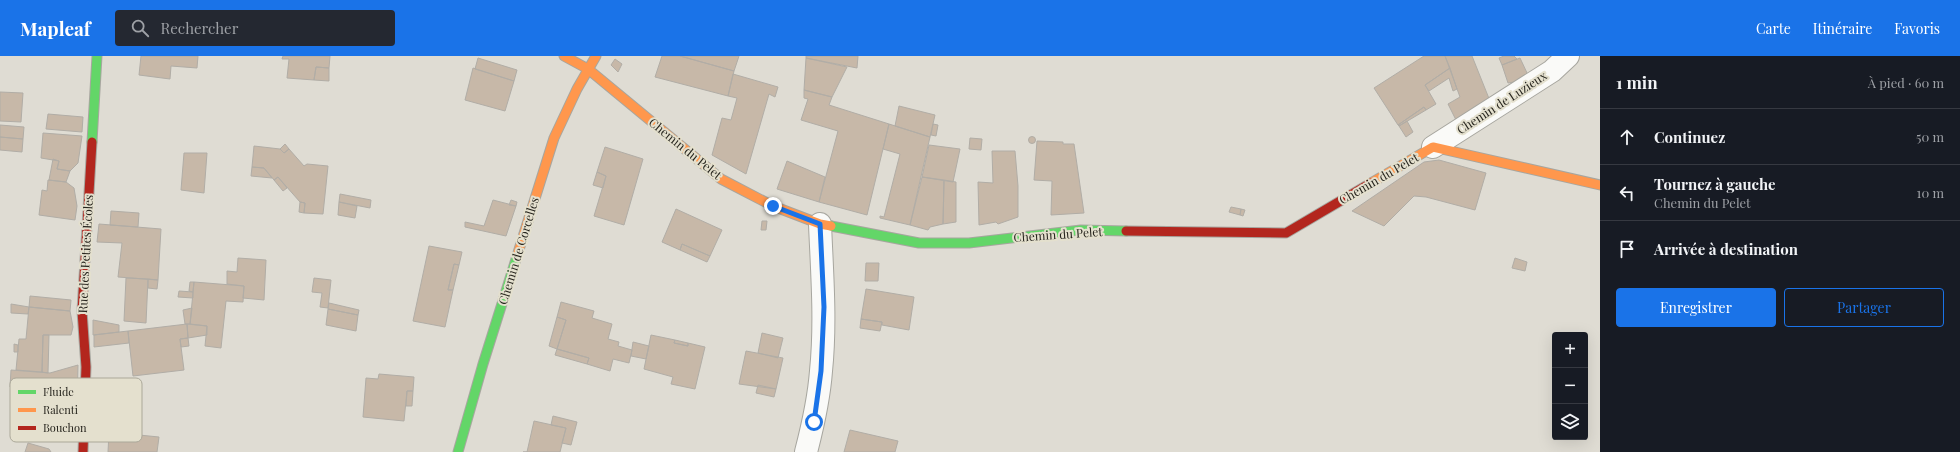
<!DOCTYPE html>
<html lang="fr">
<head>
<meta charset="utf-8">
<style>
	:root { --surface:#171b24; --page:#242831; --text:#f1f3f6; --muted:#9ea1a6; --line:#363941; --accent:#1a73e8 }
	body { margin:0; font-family:"Playfair Display",serif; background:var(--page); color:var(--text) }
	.controls { position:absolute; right:12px; bottom:12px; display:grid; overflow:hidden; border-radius:4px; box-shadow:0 4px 16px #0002 }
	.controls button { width:36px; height:36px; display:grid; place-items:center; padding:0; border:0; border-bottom:1px solid var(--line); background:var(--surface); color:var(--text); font:20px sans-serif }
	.stop { position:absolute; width:12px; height:12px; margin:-9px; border:3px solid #1a73e8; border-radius:50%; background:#fff }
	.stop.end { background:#1a73e8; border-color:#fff; box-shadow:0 1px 4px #0008 }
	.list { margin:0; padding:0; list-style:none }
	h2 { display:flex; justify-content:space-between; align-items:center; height:52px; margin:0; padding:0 16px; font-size:17px }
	h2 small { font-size:13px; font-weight:400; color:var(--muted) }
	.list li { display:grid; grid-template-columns:26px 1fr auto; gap:12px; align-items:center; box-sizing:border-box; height:56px; padding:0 16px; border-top:1px solid var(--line) }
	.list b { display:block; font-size:15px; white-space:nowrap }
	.list p { margin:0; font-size:13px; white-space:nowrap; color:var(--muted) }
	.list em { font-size:13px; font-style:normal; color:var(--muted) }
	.actions { display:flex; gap:8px; padding:12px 16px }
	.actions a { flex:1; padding:9px 0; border:1px solid var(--accent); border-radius:4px; text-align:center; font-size:14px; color:var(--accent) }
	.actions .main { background:var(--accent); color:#fff }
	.icon { flex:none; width:22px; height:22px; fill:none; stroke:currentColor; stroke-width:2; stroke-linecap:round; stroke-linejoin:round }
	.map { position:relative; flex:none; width:1600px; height:396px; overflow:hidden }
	header { display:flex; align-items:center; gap:24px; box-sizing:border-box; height:56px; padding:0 20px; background:var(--accent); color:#fff }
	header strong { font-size:19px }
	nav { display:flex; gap:22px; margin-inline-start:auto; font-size:14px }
	.search { width:280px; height:36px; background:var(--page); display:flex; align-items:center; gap:10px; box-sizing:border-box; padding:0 14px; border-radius:4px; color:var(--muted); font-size:15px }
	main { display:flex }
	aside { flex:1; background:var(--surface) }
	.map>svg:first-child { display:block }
</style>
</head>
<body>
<header>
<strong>Mapleaf</strong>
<div class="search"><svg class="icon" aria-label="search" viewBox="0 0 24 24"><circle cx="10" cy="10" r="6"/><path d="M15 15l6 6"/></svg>Rechercher</div>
<nav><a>Carte</a><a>Itinéraire</a><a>Favoris</a></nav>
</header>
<main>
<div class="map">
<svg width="1600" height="396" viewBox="0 0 1600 396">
	<rect width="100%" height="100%" fill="#dfdcd3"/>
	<path fill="#c7b8a8" stroke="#b1ada6" d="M 141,0 L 198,0 L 197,12 L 171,10 L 170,23 L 139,19 Z
		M 283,0 L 330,0 L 329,12 L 316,11 L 314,24 L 287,22 L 289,3 L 282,3 Z
		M 662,0 L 680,0 L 734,15 L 728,40 L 655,21 Z
		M 680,0 L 739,0 L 734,15 Z
		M 806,0 L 858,0 L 857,12 L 806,2 Z
		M 1424,0 L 1445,0 L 1450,12 L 1425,29 L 1436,48 L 1426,54 L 1424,51 L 1398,69 L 1374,32 Z
		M 1445,0 L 1472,0 L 1490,45 L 1457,66 L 1448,48 L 1460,41 Z
		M 1504,0 L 1514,0 L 1517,3 L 1502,9 L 1499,2 Z
		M 478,2 L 517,14 L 514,25 L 475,13 Z
		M 806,2 L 847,11 L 832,41 L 804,34 Z
		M 1520,2 L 1528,19 L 1520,25 L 1508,27 L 1502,9 Z
		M 615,3 L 622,8 L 618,16 L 611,9 Z
		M 316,11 L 329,12 L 329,25 L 314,24 Z
		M 473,12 L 514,25 L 505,55 L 465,44 Z
		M 1450,12 L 1457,33 L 1453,35 L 1449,22 L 1429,35 L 1425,29 Z
		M 733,18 L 778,31 L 775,41 L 769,38 L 746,118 L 712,99 L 722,62 L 731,64 L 737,42 L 728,40 Z
		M 804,34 L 832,41 L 829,49 L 889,68 L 867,159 L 819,146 L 838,75 L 801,64 L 808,43 L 804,42 Z
		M 0,36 L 23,37 L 21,66 L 0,65 Z
		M 899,50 L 935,59 L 930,81 L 895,70 Z
		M 1424,51 L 1426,54 L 1399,70 L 1398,69 Z
		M 48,58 L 83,61 L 82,76 L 46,73 Z
		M 1407,65 L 1413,76 L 1406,81 L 1399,70 Z
		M 889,68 L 930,81 L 910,169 L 880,162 L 880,160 L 884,161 L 900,98 L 883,93 Z
		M 933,68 L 938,69 L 936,80 L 931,79 Z
		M 0,69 L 24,71 L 23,83 L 0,81 Z
		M 43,77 L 82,80 L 78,107 L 70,115 L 57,113 L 59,105 L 41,102 Z
		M1028.5 84a3.5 3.5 0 1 1 7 0a3.5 3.5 0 1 1-7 0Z
		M 0,81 L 23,83 L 22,96 L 0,94 Z
		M 970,82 L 982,83 L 981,94 L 969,93 Z
		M 1037,85 L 1063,86 L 1063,88 L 1074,88 L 1084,157 L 1051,159 L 1052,125 L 1034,124 Z
		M 285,88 L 289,93 L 284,97 L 280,93 Z
		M 929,89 L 960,93 L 953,126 L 922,121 Z
		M 254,90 L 280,93 L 284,97 L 289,93 L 304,110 L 307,108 L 328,110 L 323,158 L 304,157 L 305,147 L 300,146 L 278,121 L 274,124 L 264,112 L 252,111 Z
		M 605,91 L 643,103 L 624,169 L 594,160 L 606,120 L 597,116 Z
		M 992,95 L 1015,95 L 1018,130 L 1018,161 L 998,168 L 996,166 L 979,169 L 978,126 L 993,127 Z
		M 184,97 L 207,97 L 204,137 L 181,134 Z
		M 53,103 L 59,105 L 57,113 L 70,115 L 66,126 L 49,124 Z
		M 1439,104 L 1486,117 L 1475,154 L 1426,141 L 1414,140 L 1384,170 L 1352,155 L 1424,106 Z
		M 787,105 L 825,121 L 819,146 L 777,133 Z
		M 252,111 L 264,112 L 272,122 L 251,120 Z
		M 597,116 L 606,120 L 603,132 L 593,129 Z
		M 278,121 L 287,132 L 283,135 L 274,124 Z
		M 922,121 L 944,124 L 943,168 L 930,171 L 928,174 L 910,169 Z
		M 48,124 L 66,126 L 74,132 L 77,150 L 75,164 L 39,159 L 42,134 L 47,135 Z
		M 944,124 L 956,126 L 956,166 L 943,168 Z
		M 340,138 L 371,144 L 370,152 L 339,146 Z
		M 493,144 L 516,150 L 506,180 L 465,171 L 465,166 L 484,170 Z
		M 511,144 L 517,146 L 516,150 L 509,149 Z
		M 300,146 L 305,147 L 304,157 L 299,156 Z
		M 339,146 L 357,150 L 355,162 L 338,159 Z
		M 1231,151 L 1241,153 L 1240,159 L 1229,156 Z
		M 676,153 L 722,174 L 710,200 L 682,188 L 680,194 L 662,186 Z
		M 1241,153 L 1245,154 L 1243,160 L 1240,159 Z
		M 111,155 L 139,157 L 138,171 L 110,169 Z
		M 762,165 L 767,165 L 766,174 L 761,174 Z
		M 99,168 L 161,173 L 158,224 L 118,221 L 122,187 L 97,186 Z
		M 682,188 L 710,200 L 707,206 L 680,194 Z
		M 429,190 L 462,196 L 459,209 L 454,208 L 448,234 L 453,234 L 445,271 L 413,265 Z
		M 238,202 L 266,204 L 264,244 L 243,242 L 244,230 L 227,228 L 227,215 L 237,216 Z
		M 1515,202 L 1527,206 L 1525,215 L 1512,212 Z
		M 866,207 L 879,207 L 878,225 L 865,225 Z
		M 454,208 L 459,209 L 453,234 L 448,234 Z
		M 126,222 L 148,223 L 146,267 L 124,265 Z
		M 314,222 L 331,224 L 328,252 L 320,251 L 322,237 L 312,236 Z
		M 148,223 L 158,224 L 157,233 L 148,232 Z
		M 190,226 L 194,226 L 193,236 L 189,235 Z
		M 194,226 L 244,230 L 243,246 L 226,245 L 221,292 L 205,290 L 207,270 L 190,268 Z
		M 866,233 L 914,241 L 909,274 L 882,269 L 882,266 L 861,263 Z
		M 179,235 L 193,236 L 193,242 L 178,241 Z
		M 30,240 L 71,244 L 70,255 L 29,251 Z
		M 561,246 L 594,255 L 592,262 L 612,268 L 608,283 L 619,286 L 618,290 L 632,294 L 629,307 L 613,303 L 610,315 L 587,308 L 589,302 L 557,293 L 566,264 L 557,261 Z
		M 329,247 L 359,254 L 358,259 L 328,253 Z
		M 11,248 L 29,251 L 28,258 L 11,257 Z
		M 29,251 L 70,255 L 73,271 L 71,279 L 43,279 L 42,316 L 16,314 L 19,283 L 26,283 Z
		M 192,252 L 190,268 L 185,268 L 183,254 Z
		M 328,253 L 358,259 L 356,275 L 326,269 Z
		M 557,261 L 566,264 L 557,293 L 549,290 Z
		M 861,263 L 882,266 L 880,275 L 860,272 Z
		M 93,264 L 119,269 L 119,276 L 93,279 Z
		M 187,268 L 188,282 L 180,283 L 184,314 L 133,320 L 128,275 Z
		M 187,268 L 207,270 L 207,279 L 188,282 Z
		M 128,275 L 129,287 L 94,291 L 94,279 Z
		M 762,277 L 783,282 L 778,302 L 758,297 Z
		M 43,279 L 49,279 L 48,317 L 42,316 Z
		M 651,279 L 675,284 L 674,287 L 688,290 L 688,287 L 705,291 L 695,333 L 671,328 L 673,321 L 644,313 Z
		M 188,282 L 189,290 L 181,291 L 180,283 Z
		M 675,284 L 688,287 L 688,290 L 674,287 Z
		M 633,286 L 649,290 L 646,303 L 631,300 Z
		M 14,288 L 18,289 L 18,296 L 14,296 Z
		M 557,293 L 589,302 L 587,308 L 555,299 Z
		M 746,295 L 783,302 L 776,333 L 739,328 Z
		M 78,309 L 77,353 L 61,353 L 62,330 L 49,333 L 43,332 L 43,348 L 40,348 L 39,359 L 12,358 L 13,331 L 10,331 L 11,314 L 50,317 Z
		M 379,318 L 414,321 L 413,335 L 407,335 L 404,365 L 363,361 L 366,322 L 378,323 Z
		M 758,329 L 776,333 L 774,341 L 756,337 Z
		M 407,335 L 413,335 L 412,350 L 406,350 Z
		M 553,360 L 577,366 L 571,389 L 562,387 L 566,372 L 551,369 Z
		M 534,365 L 566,372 L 560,396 L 523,396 L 527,396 Z
		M 850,374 L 898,385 L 895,396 L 844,396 Z
		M 109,376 L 159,381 L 157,396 L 108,396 Z
		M 28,387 L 49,393 L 51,396 L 25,396 Z"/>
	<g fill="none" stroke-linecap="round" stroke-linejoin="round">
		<g stroke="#a7a69f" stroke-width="24">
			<path id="street" d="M 1433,91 L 1552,15 L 1568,0
				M 806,396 C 813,369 819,342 821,315 C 826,266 822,217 820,168"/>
		</g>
		<g stroke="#a7a69f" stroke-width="11">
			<path id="fast" d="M 92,86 L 97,0
				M 831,170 L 919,187 L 969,187 L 1081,174 L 1126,175
				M 458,396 L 483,308 L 517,200"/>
		</g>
		<g stroke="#a7a69f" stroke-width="11">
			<path id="slow" d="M 564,0 L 588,13 L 721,123 L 773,150 L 820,168 L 831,170
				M 1371,127 L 1433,91 L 1600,129
				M 517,200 L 554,82 L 577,33 L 596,0"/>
		</g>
		<g stroke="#a7a69f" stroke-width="11">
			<path id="jam" d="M 1126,175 L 1286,177 L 1371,127
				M 83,396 L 86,311 L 82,255 L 92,86"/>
		</g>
		<use href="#street" stroke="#fafaf8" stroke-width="22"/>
		<use href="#fast" stroke="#63d668" stroke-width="9"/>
		<use href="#slow" stroke="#ff974d" stroke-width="9"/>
		<use href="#jam" stroke="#b3261e" stroke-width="9"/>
	</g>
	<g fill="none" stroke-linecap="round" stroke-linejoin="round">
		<path stroke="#1a73e8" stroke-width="5" d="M 773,150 L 820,168 L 824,251 L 821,315 L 814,366"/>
	</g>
	<g text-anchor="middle" stroke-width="4" stroke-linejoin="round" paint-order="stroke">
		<g font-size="12" fill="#27251e" stroke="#e4e0ce">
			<text transform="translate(1502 47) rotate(-33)" y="4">Chemin de Luzieux</text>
			<text transform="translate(685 93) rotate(39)" y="4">Chemin du Pelet</text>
			<text transform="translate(1379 123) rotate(-30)" y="4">Chemin du Pelet</text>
			<text transform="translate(1058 179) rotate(-4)" y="4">Chemin du Pelet</text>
			<text transform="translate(519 195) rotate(-73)" y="4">Chemin de Corcelles</text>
			<text transform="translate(86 198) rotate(-87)" y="4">Rue des Petites Écoles</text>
		</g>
	</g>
	<rect x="10" y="322" width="132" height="64" rx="6" fill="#e4e0ce" stroke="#aba899" stroke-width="1"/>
	<rect x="18" y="334" width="18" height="4" fill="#63d668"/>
	<rect x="18" y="352" width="18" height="4" fill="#ff974d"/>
	<rect x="18" y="370" width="18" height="4" fill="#b3261e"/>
	<g font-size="11" fill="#27251e">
		<text x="43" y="340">Fluide</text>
		<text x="43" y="358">Ralenti</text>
		<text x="43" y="376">Bouchon</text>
	</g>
</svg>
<div class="controls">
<button>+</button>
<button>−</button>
<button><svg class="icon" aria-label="layers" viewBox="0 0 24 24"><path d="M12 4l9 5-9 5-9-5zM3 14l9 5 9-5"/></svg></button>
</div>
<div class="stop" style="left:814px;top:366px"></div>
<div class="stop end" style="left:773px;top:150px"></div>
</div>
<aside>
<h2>1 min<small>À pied · 60 m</small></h2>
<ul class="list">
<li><svg class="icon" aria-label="ahead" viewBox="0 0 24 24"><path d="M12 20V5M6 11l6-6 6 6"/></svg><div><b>Continuez</b></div><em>50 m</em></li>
<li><svg class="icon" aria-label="left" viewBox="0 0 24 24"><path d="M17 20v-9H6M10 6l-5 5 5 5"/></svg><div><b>Tournez à gauche</b><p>Chemin du Pelet</p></div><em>10 m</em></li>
<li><svg class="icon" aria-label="arrive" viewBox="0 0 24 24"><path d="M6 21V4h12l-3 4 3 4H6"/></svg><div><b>Arrivée à destination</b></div></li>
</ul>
<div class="actions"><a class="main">Enregistrer</a><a>Partager</a></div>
</aside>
</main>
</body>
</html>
